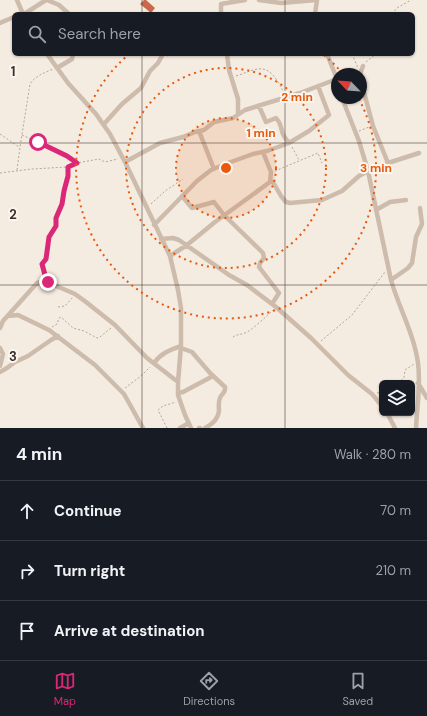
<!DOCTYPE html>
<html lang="en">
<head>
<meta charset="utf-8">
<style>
	:root { --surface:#171b24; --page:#242831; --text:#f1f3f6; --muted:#9ea1a6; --line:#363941; --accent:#db2777 }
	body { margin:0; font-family:"DM Sans",sans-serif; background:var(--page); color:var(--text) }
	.controls { position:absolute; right:12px; bottom:12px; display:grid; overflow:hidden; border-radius:6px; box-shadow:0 1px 3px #0004 }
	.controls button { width:36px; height:36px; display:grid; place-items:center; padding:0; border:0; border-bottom:1px solid var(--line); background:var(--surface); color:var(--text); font:20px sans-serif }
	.compass { position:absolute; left:331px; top:68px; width:36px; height:36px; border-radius:50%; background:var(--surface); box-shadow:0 1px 3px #0004; rotate:295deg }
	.stop { position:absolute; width:12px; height:12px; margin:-9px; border:3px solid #db2777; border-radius:50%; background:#fff }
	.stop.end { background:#db2777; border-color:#fff; box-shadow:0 1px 4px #0008 }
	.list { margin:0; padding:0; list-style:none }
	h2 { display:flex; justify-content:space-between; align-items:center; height:52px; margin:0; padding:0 16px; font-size:17px }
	h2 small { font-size:13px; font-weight:400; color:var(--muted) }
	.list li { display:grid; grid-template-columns:26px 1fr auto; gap:12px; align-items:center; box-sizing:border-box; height:60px; padding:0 16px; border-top:1px solid var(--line) }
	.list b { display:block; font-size:15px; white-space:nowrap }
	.list em { font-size:13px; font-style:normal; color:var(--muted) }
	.icon { flex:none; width:22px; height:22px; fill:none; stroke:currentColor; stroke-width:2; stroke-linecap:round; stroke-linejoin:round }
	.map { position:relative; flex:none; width:427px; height:428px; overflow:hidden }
	.search { position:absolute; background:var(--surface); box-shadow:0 1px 3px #0004; left:12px; right:12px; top:12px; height:44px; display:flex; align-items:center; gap:10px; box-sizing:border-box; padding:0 14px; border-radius:6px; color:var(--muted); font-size:15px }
	.sheet { height:232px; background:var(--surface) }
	nav { display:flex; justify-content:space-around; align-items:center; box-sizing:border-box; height:56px; border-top:1px solid var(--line); background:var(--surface); font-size:11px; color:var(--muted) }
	nav a { display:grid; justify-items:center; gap:2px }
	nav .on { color:var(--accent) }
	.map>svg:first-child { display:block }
</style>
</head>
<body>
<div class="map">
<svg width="427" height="428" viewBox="0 0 427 428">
	<rect width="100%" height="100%" fill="#f4ebe1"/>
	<path fill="#c8694b" d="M 144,0 L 146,0 L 155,8 L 151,13 L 140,4 Z"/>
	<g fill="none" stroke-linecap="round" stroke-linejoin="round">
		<path stroke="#b9a596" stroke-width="1" stroke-dasharray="2 2" stroke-linecap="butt" d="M 392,14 L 397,8 L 411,0
			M 352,54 L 358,68
			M 167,56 L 172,54
			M 366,62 L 376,54
			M 236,76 C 255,70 265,61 278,82 C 281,86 282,90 285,94
			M 359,131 L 369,127
			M 0,134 L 19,147
			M 22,135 L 47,146 L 67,156 L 77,163 L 99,159 L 105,162 L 118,159
			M 292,147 L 299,160
			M 17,170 L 20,147 L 30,84 C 35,76 44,73 53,69
			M 275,171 L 318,153 L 322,163
			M 0,173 L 32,169 L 67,167 L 76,164
			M 151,204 L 165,191 L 183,179
			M 45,276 L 42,264 L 46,259 L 49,237 L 56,226 L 56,218 L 62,204 L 64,191 L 68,176 L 68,167
			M 58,307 L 65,306 L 73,297
			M 52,327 L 57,324 L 59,318 L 61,317 L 73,328 L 84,331 L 97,338 L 100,337 L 111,328
			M 233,337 C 237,334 240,335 245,333 C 251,331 268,315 273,310
			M 321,341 L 352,315 L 385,272
			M 398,383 L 404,378 L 405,370 L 414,364
			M 125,388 L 141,376 L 150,367
			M 377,393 L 382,392
			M 167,428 L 158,410 L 163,406 L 176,402"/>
		<path stroke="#cdbbac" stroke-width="4.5" d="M 17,0 L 23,14
			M 47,0 L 59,5 L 69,14
			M 259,0 L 281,3 L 316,0
			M 24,14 L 46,0
			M 221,14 L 221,4 L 245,0
			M 315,14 L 317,0
			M 0,23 L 14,17
			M 47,54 L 68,83 L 96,114 L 110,134 L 125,162 L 170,256 L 178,290 L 181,308 L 181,346 L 178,382 L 178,395 L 185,415 L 191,428
			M 227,54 L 229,70 L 238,99 L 238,114
			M 327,54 L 337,79
			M 57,68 L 72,59 L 73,54
			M 360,74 L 363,66
			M 361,81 L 373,126 L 388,163
			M 342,98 L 359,141 L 368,171 L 391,280 C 399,308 414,334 418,363 C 421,384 417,407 416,428
			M 259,106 L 266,122 L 276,118 C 281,123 280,125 282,131 C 282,135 287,140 289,143
			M 104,124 L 122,104 L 141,88 L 150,71 L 158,63 L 163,54
			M 199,131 L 214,169
			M 263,152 L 271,172 L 270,182
			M 125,162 L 160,143 L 183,137 L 195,132 L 204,130 L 214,122 L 233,118 L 245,110 L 300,93 L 337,79
			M 182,196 L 192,208 L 214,202 L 224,215 L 263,253 L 264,258 L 260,263 L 259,267 L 279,293 L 272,304
			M 376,210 L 390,202 L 406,200
			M 154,225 L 197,181 L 211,170 L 228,163 L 253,154 L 267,151 L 289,143 L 309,131 L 329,115 L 318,86
			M 161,239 L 173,238 L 179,240 L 229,275 L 247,285 L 276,307 L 311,338 L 348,375 L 372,394 L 382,406
			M 170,256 L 187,245 L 215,222 L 270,182 L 273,182 L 281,196 L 286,202 L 290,203 L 322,200 L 342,191 L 359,176 L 368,171 L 388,163 L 419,153
			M 391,280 L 408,268 L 412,263 L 416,237 L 422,224 L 420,208
			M 8,316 L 18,315 L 49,330 L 95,365 L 124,394 L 143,428
			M 0,328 L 3,321 L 37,283 L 44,281 L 47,282 L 75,294 L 86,302 L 115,325 L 147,358 L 178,382
			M 0,348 L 3,354 L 0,366
			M 181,348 L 192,352 L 210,373 L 225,387 C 226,393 222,393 220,398 C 218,403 219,406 219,411 C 218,419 211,425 205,428
			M 154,363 C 161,353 170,350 181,346
			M 0,372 L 7,368 L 15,362 L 28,356 L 51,340 L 58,336
			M 418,383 L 427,398
			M 178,393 L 183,392 L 213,376
			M 387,413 L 395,428
			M 180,428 L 189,423
			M 199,428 L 200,428"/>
	</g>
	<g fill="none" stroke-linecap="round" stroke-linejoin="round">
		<path stroke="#db2777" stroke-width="5" d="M 38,142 L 67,156 L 77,163 L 68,167 L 68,176 L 64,191 L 62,204 L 56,218 L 56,226 L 49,237 L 46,259 L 42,264 L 45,275 L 48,282"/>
	</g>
	<path fill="none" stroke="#3b302b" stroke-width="1" stroke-opacity="0.55" d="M 142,0 L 142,14M 285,0 L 285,14M 142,54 L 142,428M 285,54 L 285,428M 0,143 L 427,143M 0,285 L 427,285"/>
	<circle cx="226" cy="168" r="50" fill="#e8590c" fill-opacity=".12"/>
	<g fill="none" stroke="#e8590c" stroke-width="2" stroke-dasharray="2 4">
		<circle cx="226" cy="168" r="50"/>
		<circle cx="226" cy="168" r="100"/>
		<path d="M324 55A150 150 0 0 1 343 74M359 99A150 150 0 1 1 128 55"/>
	</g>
	<g font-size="13" text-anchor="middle" font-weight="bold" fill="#3b302b" stroke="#fbf5ee" stroke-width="4" stroke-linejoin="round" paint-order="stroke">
		<text x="13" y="76">1</text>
		<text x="13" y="219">2</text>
		<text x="13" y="361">3</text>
	</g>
	<circle cx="226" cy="168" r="6" fill="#e8590c" stroke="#fbf5ee" stroke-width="2"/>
	<g font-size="12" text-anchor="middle" font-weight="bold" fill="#e8590c" stroke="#fbf5ee" stroke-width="4" stroke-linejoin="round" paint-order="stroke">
		<text x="297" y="101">2 min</text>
		<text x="261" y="137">1 min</text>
		<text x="376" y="172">3 min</text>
	</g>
</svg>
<div class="controls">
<button><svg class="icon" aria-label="layers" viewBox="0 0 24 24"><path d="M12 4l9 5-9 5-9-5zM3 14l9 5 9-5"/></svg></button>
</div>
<svg class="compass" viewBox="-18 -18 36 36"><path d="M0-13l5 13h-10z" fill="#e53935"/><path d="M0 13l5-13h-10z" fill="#9ea1a6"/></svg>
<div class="stop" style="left:38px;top:142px"></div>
<div class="stop end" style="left:48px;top:282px"></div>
<div class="search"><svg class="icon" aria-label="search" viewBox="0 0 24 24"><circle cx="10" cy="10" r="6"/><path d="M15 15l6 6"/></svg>Search here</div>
</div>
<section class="sheet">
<h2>4 min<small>Walk · 280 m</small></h2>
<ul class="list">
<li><svg class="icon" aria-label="ahead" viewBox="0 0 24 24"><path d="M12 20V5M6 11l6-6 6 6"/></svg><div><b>Continue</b></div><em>70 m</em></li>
<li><svg class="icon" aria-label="right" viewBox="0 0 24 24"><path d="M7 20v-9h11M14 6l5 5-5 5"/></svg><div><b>Turn right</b></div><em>210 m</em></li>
<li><svg class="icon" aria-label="arrive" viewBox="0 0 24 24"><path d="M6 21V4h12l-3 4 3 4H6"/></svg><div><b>Arrive at destination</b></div></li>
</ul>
</section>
<nav>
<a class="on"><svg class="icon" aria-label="map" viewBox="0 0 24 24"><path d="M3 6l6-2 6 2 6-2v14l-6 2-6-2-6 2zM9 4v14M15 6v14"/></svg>Map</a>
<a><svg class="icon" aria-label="directions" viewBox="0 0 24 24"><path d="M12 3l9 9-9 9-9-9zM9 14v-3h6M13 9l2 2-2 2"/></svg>Directions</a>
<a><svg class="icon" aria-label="saved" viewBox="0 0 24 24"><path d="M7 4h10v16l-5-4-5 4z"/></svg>Saved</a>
</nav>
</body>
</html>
